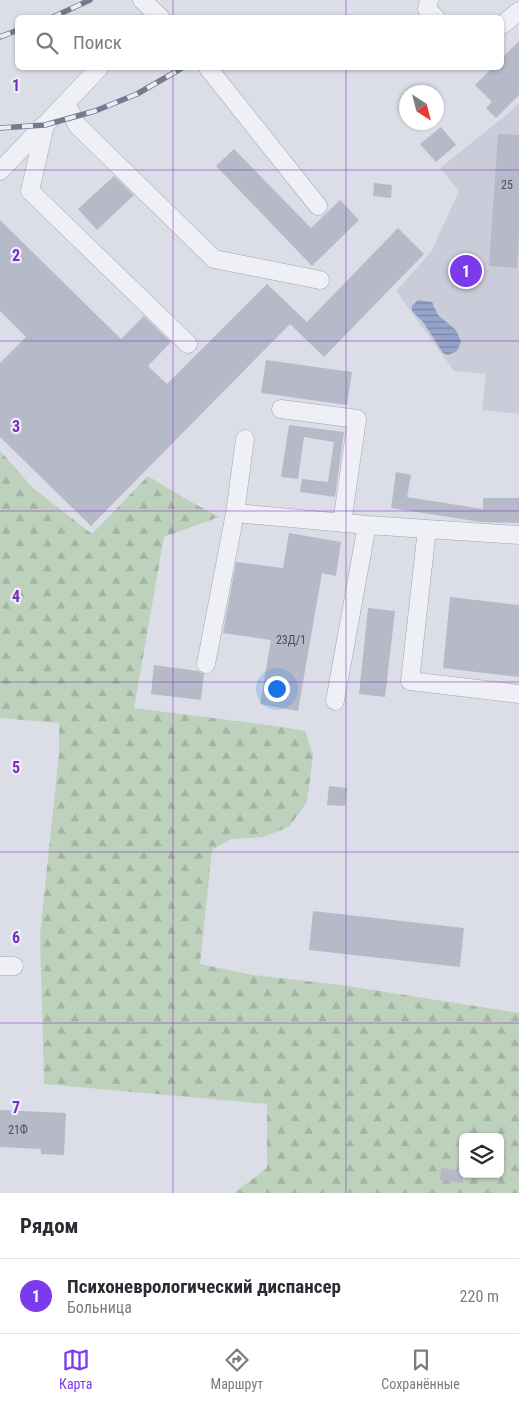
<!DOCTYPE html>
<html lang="ru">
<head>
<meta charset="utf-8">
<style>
	:root { --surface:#fff; --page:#f2f2f3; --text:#2b2b33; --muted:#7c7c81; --line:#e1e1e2; --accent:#7c3aed }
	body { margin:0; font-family:"Roboto Condensed",sans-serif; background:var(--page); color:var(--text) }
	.controls { position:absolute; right:15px; bottom:15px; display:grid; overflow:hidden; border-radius:8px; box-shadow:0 1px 4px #0004 }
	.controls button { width:45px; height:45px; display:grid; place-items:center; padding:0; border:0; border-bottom:1px solid var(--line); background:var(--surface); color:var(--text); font:25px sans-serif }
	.compass { position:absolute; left:399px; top:85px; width:45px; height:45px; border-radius:50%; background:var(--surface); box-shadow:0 1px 4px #0004; rotate:144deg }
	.you { position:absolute; left:276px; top:688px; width:18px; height:18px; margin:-12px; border:4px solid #fff; border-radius:50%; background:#1a73e8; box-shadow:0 0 0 8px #1a73e833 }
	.badge { display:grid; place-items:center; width:32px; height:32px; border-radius:50%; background:var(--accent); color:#fff; font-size:16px; font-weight:700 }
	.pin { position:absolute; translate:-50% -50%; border:2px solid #fff; box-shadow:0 1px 5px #0006 }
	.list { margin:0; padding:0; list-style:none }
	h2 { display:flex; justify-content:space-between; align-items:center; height:65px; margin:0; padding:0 20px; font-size:21px }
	h2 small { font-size:16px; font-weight:400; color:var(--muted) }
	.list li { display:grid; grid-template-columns:32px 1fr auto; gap:15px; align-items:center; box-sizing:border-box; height:75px; padding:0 20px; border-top:1px solid var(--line) }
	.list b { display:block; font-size:19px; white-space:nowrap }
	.list p { margin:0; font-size:16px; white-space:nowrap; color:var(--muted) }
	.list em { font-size:16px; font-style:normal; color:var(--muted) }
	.icon { flex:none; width:28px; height:28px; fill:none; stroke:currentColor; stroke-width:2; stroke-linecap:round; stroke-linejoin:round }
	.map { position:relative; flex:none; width:519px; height:1193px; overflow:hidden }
	.search { position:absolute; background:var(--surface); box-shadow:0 1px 4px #0004; left:15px; right:15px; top:15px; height:55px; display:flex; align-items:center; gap:12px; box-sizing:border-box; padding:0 18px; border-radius:8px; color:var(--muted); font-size:19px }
	.sheet { height:140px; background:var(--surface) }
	nav { display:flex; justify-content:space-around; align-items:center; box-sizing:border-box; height:70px; border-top:1px solid var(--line); background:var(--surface); font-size:14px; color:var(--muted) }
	nav a { display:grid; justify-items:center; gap:2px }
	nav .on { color:var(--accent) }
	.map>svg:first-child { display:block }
</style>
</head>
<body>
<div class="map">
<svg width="519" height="1193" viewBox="0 0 519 1193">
	<defs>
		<pattern id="forest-firs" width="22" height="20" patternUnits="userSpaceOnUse" patternTransform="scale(1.25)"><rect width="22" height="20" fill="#bed1bd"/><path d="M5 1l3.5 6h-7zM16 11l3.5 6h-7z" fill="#a3b4a4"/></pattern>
		<pattern id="water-rules" width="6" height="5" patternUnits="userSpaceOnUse" patternTransform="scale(1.25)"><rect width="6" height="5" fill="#95a4c9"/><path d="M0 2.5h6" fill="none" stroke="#7986a5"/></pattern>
	</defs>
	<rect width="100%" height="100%" fill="#dcdee7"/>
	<path fill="#cacdd9" d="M 519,103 L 519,414 L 482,410 L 486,374 L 454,371 L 396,291 L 431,252 L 459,191 L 440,168 L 510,112 Z"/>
	<path fill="url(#forest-firs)" fill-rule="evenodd" d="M 0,451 L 33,488 L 92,534 L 148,476 L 186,499 L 219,517 L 164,537 L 134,708 L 276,726 L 305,731 L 313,755 L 307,802 L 289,827 L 263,837 L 231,839 L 212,850 L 200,964 L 253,975 L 341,985 L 519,1013 L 519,1193 L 234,1193 L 267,1168 L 267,1104 L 44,1084 L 40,934 L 59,754 L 59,723 L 0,718 ZM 463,1137 L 500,1137 L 500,1174 L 463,1174 Z"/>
	<path fill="url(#water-rules)" d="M 418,300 L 432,302 L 438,315 L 456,330 L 461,342 L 457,351 L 448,355 L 443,353 L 423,322 L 412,311 L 412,306 Z"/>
	<path fill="#b6b9c7" d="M 519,41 L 519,95 L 496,118 L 486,108 L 492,102 L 475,85 L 492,68 L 502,68 L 502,58 Z
		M 441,127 L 456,145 L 436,162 L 420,144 Z
		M 498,134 L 519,135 L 519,234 L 517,268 L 489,266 Z
		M 234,149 L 311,228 L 340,200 L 359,220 L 312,266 L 216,166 Z
		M 114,176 L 134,195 L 97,230 L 78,209 Z
		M 374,183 L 392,185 L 391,198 L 373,196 Z
		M 0,220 L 121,339 L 144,316 L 171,342 L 148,366 L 167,384 L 267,284 L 307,322 L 398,228 L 424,254 L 324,357 L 290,324 L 91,526 L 0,437 L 0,363 L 26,337 L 0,311 Z
		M 266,360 L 352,372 L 347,405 L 261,393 Z
		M 289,425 L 344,432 L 335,497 L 300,492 L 302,479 L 328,482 L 334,442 L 304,437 L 298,479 L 281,477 Z
		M 396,472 L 411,475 L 407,497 L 483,509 L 483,498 L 519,498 L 519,523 L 481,522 L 391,508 Z
		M 289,533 L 341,542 L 336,576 L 322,573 L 298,711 L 260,704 L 271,640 L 223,633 L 236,562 L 283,568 Z
		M 450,597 L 519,605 L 519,677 L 443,668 Z
		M 368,608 L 395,611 L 385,697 L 359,694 Z
		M 154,665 L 198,671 L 204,674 L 201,700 L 151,694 Z
		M 329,786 L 347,788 L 345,806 L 327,805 Z
		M 313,911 L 464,928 L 460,967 L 309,950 Z
		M 0,1110 L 66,1113 L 64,1155 L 41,1154 L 41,1149 L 0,1147 Z
		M 441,1168 L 463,1171 L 463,1183 L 440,1180 Z"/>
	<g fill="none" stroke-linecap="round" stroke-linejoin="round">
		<g stroke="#a1a4b1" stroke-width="19">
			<path id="minor" d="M 142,0 L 161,18
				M 429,0 L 427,9 L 436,18
				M 502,25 L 519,11
				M 99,68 L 45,125 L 30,191 L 188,344
				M 208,68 L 318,206
				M 66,103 L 77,125 L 214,259 L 320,280
				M 0,171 L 44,125
				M 281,409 L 357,419 L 342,523
				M 245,439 L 235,513 L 367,525 L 519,535
				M 427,529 L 410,681 L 519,694
				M 206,664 L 235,513
				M 335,701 L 367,525
				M 0,966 L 14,966"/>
		</g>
		<use href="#minor" stroke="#eff0f5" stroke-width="18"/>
		<g stroke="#757a91" stroke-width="5.5">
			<path id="rail" d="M 51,18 L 90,0
				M 0,37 L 18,30
				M 0,128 L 45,125 L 95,111 L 137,94 L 182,68"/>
		</g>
		<use href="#rail" stroke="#eceef5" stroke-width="4" stroke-dasharray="11" stroke-linecap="butt"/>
	</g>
	<path fill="none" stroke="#7b2cbf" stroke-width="1" stroke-opacity="0.55" d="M 173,0 L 173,18M 346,0 L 346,18M 173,68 L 173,1193M 346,68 L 346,1193M 0,170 L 519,170M 0,341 L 519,341M 0,511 L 519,511M 0,682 L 519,682M 0,852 L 519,852M 0,1023 L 519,1023"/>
	<g text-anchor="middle" stroke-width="4.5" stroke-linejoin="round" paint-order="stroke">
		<g font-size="12" fill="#494e60">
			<text x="507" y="189">25</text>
			<text x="291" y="644">23Д/1</text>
			<text x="18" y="1134">21Ф</text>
		</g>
	</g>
	<g font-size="16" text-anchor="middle" font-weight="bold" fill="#7b2cbf" stroke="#eceef5" stroke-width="4.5" stroke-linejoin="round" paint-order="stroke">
		<text x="16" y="91">1</text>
		<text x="16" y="261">2</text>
		<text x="16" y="432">3</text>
		<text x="16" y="602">4</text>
		<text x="16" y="773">5</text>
		<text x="16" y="943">6</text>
		<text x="16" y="1113">7</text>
	</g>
</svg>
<div class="controls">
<button><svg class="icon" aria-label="layers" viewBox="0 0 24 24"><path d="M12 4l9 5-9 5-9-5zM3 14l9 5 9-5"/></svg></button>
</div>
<svg class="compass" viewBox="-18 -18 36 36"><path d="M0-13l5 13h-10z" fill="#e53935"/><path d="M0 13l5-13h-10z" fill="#7c7c81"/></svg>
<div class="you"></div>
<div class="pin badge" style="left:466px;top:271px">1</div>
<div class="search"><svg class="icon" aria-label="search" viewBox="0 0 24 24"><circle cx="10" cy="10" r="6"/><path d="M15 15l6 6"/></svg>Поиск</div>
</div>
<section class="sheet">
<h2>Рядом<small></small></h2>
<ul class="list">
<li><span class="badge">1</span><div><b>Психоневрологический диспансер</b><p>Больница</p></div><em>220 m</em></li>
</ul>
</section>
<nav>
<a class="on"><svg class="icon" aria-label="map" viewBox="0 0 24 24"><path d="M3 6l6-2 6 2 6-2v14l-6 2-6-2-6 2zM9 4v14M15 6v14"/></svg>Карта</a>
<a><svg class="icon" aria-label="directions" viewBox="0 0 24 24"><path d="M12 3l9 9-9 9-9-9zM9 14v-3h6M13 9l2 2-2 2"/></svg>Маршрут</a>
<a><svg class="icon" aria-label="saved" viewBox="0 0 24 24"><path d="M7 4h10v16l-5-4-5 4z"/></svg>Сохранённые</a>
</nav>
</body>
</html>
